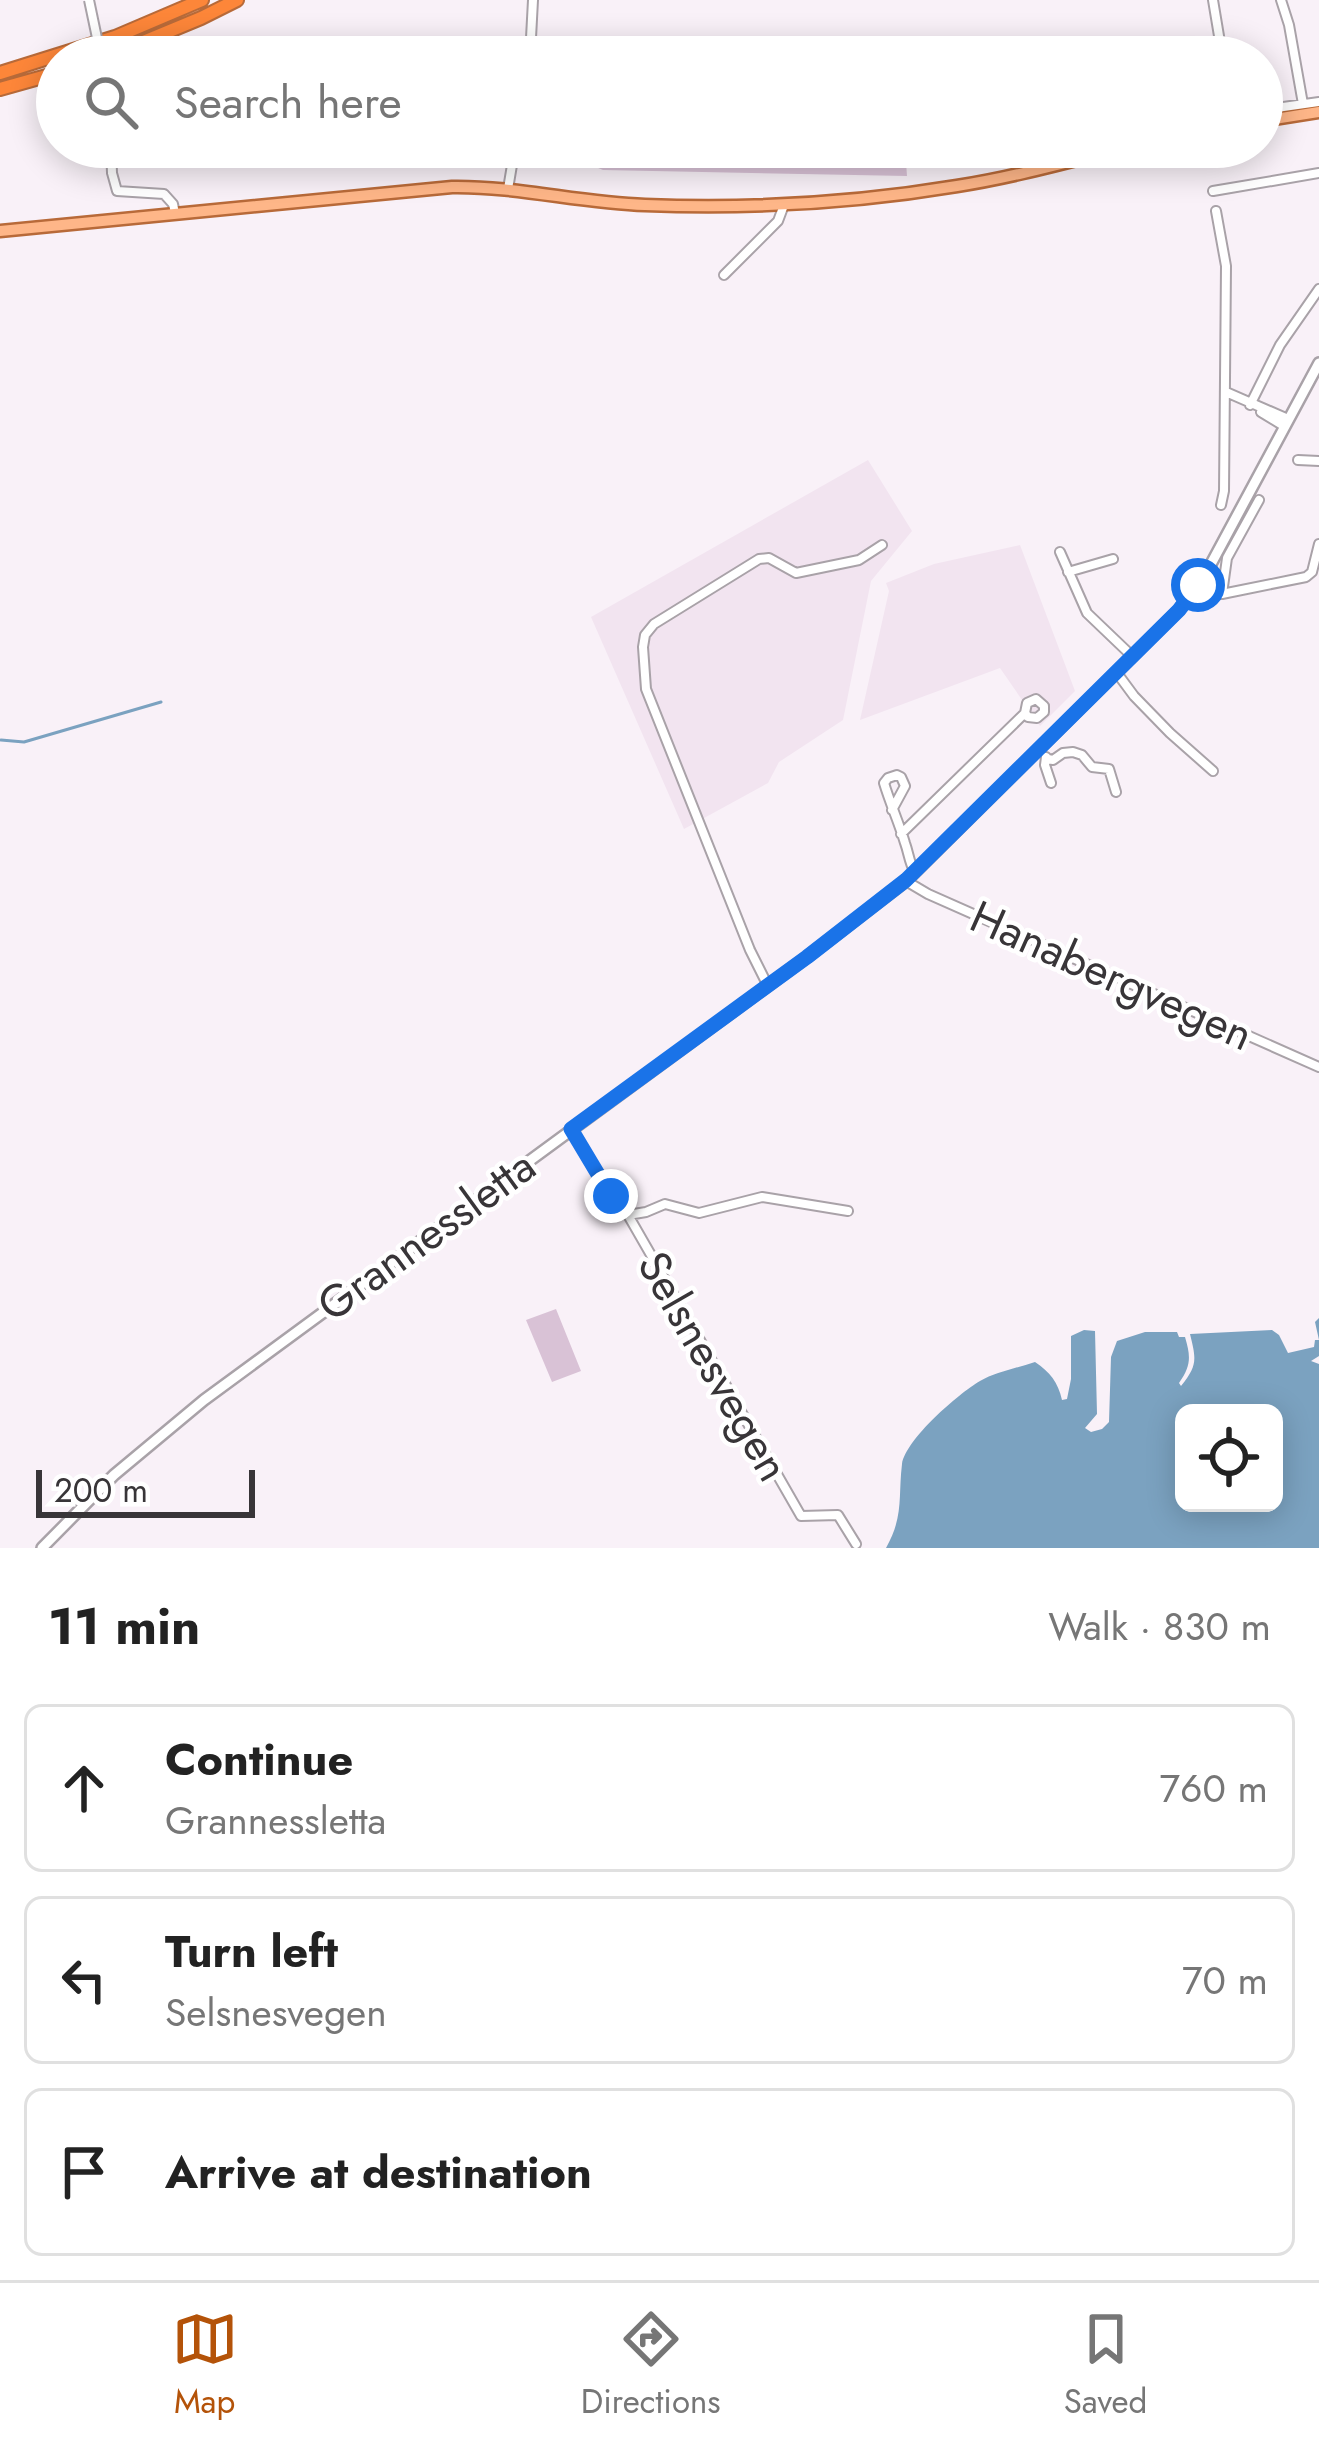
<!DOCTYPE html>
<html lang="en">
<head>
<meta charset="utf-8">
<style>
	:root { --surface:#fff; --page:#f2f2f2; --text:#222; --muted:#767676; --line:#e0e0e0; --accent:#b45309 }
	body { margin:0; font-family:Jost,sans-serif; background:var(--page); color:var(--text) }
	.controls { position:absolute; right:36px; bottom:36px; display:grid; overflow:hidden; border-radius:18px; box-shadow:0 6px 30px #0003 }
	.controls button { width:108px; height:108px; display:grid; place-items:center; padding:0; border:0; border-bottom:3px solid var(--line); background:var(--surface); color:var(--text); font:60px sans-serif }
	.scale { position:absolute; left:36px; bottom:30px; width:219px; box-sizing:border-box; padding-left:12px; border:6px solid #383538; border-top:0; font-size:33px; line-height:42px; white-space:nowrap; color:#383538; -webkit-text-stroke:9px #fff; paint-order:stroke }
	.stop { position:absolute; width:36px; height:36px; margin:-27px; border:9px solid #1a73e8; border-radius:50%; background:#fff }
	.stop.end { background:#1a73e8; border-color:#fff; box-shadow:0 3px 12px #0008 }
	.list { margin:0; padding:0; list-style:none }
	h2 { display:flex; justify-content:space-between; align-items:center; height:156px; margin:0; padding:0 48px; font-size:51px }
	h2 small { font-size:39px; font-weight:400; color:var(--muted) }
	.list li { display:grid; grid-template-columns:78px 1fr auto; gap:36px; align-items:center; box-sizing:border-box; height:168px; margin:0 24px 24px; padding:0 24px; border:3px solid var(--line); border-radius:18px }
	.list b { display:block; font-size:45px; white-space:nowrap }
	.list p { margin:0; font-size:39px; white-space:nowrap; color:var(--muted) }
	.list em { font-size:39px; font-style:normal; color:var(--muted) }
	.icon { flex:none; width:66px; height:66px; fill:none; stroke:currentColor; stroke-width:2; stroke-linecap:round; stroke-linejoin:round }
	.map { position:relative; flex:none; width:1319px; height:1548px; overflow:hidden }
	.search { position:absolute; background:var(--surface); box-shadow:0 6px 30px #0003; left:36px; right:36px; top:36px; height:132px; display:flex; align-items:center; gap:30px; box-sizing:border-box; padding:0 42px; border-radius:66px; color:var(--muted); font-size:45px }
	.sheet { height:732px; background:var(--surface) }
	nav { display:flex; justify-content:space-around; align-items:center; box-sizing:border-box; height:168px; border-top:3px solid var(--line); background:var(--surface); font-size:33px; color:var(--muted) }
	nav a { display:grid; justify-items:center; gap:6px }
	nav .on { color:var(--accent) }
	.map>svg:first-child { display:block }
</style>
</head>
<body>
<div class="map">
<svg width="1319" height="1548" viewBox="0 0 1319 1548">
	<rect width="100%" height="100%" fill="#f9f1f8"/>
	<path fill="#f2e4f0" d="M 868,460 L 912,531 L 871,581 L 843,720 L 779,762 L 768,783 L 684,829 L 591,617 Z
		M 1020,545 L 1075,691 L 1040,726 L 1000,668 L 860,720 L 889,591 L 886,583 L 934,564 Z"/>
	<path fill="#d9c2d6" d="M 631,47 L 777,48 L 789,57 L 616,57 Z
		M 547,147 L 905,147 L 907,176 L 603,170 Z
		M 556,1309 L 581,1371 L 552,1382 L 526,1320 Z"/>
	<path fill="#7ba2c0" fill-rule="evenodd" d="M 1319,1318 L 1319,1356 L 1311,1361 L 1319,1364 L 1319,1548 L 886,1548 C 904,1516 898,1497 902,1464 C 906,1439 958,1394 980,1381 C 996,1372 1017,1368 1035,1362 C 1050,1372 1058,1382 1062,1400 L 1067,1399 L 1071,1379 L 1071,1336 L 1084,1330 L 1095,1331 L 1097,1414 L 1085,1428 L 1091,1432 L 1102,1429 L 1109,1422 L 1111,1357 L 1117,1341 L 1145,1332 L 1177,1332 L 1179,1337 L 1185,1337 C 1191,1357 1191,1366 1179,1383 L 1181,1386 C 1198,1365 1196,1359 1190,1334 L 1272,1330 L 1279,1335 L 1288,1353 L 1314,1347 L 1315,1340 L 1319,1340 L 1315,1322 ZM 1184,1413 L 1274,1413 L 1274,1503 L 1184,1503 Z"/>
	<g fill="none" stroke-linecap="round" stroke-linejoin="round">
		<path stroke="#7ba2c0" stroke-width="3" d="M 1,740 L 24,742 L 161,702"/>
		<g stroke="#a9a2a8" stroke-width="12">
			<path id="street" d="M 1281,0 L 1289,25 L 1303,104
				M 530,57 L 533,0
				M 1208,57 L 1220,42 L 1213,0
				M 1262,110 L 1319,102
				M 111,147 L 112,173 L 117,191 L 164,194 L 173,204 L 175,213
				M 508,189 L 515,147
				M 1213,191 L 1319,173
				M 1216,211 L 1226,266 L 1224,491 L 1221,505
				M 724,275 L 778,221 L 784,205
				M 1226,392 L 1288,419
				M 1250,405 L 1280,345 L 1319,289
				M 1261,412 L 1284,426
				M 1298,460 L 1319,461
				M 1060,552 L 1087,613 L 1133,657
				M 1068,572 L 1113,559
				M 1198,585 L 1214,594 L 1222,594 L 1306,577 L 1312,572 L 1319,544
				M 1222,594 L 1227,558 L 1259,500
				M 1117,673 L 1134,696 L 1170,733 L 1213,771
				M 1046,757 L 1045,765 L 1051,783
				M 1048,759 L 1053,760 L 1063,753 L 1073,752 L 1082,755 L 1092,767 L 1109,769 L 1116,792
				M 892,810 L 905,786 L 901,777 L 897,775 L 888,778 L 884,783 C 890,803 899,823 905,843 C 909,854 909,862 915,873
				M 901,834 L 1025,713 L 1027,703 L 1036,699 L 1044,706 L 1044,712 L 1037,718 L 1028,717 L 1025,713
				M 906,881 L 928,894 L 1319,1067
				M 767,984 L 750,950 L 646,689 L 643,647 L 645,635 L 654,624 L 759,559 L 769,558 L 796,573 L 859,560 L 882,545
				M 571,1129 L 617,1205 L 628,1215 L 646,1212 L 665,1204 L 699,1213 L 762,1197 L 848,1211
				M 628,1215 L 801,1516 L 838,1515 L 856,1544"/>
		</g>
		<g stroke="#a9a2a8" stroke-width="14">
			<path id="secondary" d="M 42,1548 L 114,1475 L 204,1400 L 807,957 L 906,881 L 1179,610 L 1211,564 L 1319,363"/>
		</g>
		<g stroke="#b86a39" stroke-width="15">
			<path id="primary" d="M 1262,121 L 1319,112
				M 0,231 L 452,187 C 517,186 580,203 645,205 C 748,209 855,203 957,186 C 1015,177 1071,161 1128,147"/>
		</g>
		<g stroke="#b86a39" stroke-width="16">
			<path id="highway" d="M 107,57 L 201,18 L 237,0
				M 0,73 L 115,37 L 202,0
				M 0,89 L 57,73"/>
		</g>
		<use href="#street" stroke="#fff" stroke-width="8"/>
		<use href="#secondary" stroke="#fff" stroke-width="9"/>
		<use href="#primary" stroke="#feb688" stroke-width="10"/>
		<use href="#highway" stroke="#fd8639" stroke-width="12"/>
		<g stroke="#a9a2a8" stroke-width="12" stroke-linecap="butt">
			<path id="street-bridge" d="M 89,0 L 101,57"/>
		</g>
		<use href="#street-bridge" stroke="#fff" stroke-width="8"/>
	</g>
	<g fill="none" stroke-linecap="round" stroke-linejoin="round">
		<path stroke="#1a73e8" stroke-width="15" d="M 611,1196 L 571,1129 L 807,957 L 906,880 L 1179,610 L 1198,585"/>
	</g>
	<g text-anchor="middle" stroke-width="9" stroke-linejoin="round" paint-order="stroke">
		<g font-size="45" fill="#383538" stroke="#fff">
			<text transform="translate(1112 975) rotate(24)" y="16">Hanabergvegen</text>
			<text transform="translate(426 1235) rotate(-36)" y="16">Grannessletta</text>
			<text transform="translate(714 1366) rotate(60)" y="16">Selsnesvegen</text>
		</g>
	</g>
</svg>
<div class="controls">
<button><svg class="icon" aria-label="locate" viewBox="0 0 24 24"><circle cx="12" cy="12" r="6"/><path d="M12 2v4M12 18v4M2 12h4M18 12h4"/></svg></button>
</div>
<div class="scale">200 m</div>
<div class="stop" style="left:1198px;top:585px"></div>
<div class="stop end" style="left:611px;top:1196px"></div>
<div class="search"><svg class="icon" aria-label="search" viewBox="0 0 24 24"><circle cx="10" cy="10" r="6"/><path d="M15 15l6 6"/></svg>Search here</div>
</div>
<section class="sheet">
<h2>11 min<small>Walk · 830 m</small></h2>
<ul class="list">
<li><svg class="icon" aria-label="ahead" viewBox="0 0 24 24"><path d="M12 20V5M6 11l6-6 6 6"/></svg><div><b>Continue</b><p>Grannessletta</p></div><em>760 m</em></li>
<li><svg class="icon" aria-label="left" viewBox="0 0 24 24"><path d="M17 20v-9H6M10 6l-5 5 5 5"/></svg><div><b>Turn left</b><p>Selsnesvegen</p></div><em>70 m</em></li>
<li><svg class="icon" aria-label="arrive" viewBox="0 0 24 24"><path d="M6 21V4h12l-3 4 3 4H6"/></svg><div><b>Arrive at destination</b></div></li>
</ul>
</section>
<nav>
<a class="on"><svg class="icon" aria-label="map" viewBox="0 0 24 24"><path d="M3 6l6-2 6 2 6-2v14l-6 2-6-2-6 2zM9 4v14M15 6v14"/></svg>Map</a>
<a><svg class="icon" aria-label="directions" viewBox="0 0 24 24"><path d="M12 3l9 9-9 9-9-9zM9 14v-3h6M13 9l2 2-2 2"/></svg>Directions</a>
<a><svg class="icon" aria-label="saved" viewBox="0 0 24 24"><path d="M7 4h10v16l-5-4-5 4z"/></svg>Saved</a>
</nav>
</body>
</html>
